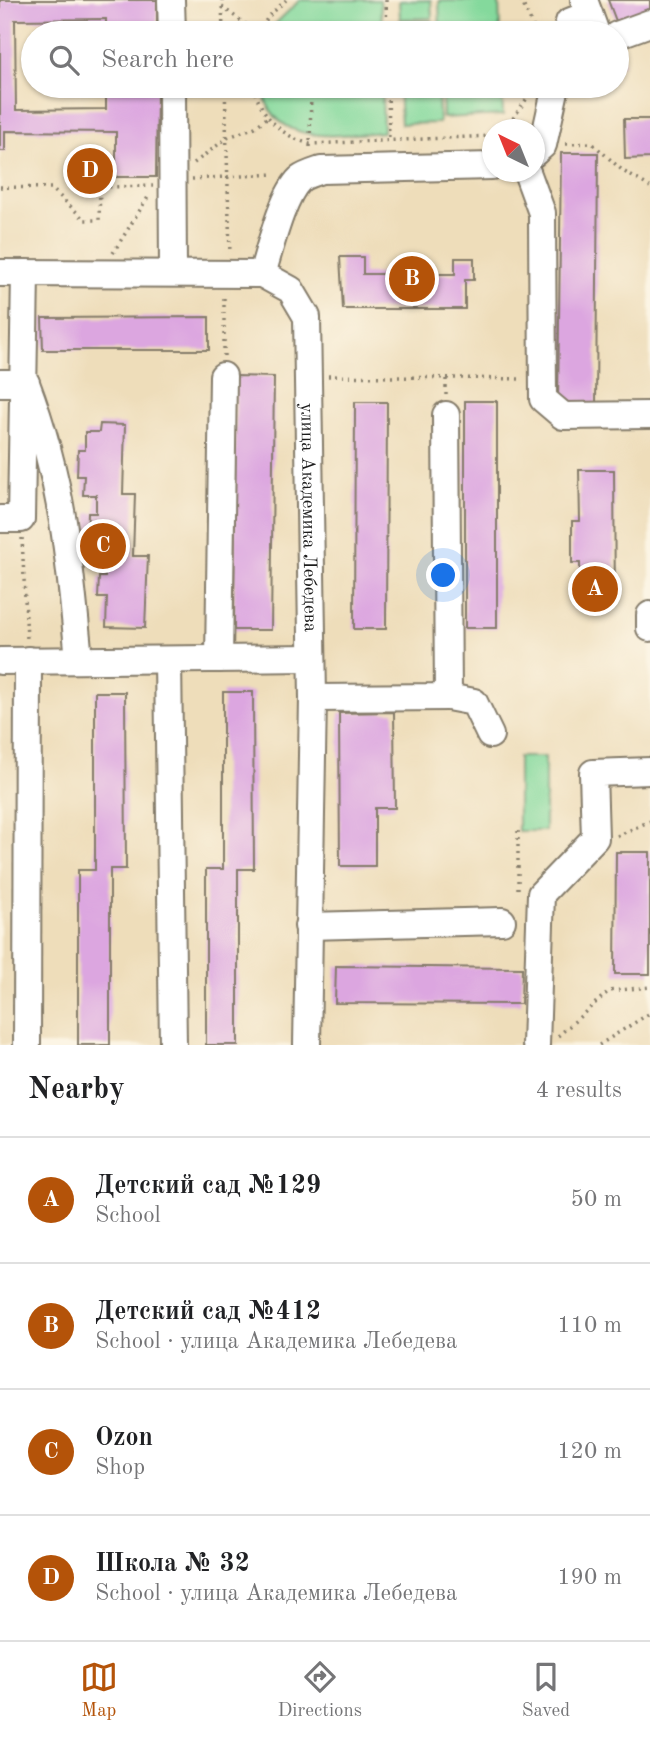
<!DOCTYPE html>
<html lang="en">
<head>
<meta charset="utf-8">
<style>
	:root { --surface:#fff; --page:#f2f2f2; --text:#202124; --muted:#757577; --line:#e0e0e0; --accent:#b45309 }
	body { margin:0; font-family:"Old Standard TT",serif; background:var(--page); color:var(--text) }
	.compass { position:absolute; left:482px; top:119px; width:63px; height:63px; border-radius:50%; background:var(--surface); box-shadow:0 2px 5px #0004; rotate:317deg }
	.you { position:absolute; left:444px; top:576px; width:24px; height:24px; margin:-18px; border:5px solid #fff; border-radius:50%; background:#1a73e8; box-shadow:0 0 0 10px #1a73e833 }
	.badge { display:grid; place-items:center; width:46px; height:46px; border-radius:50%; background:var(--accent); color:#fff; font-size:23px; font-weight:700 }
	.pin { position:absolute; translate:-50% -50%; border:4px solid #fff; box-shadow:0 2px 7px #0006 }
	.list { margin:0; padding:0; list-style:none }
	h2 { display:flex; justify-content:space-between; align-items:center; height:91px; margin:0; padding:0 28px; font-size:30px }
	h2 small { font-size:23px; font-weight:400; color:var(--muted) }
	.list li { display:grid; grid-template-columns:46px 1fr auto; gap:21px; align-items:center; box-sizing:border-box; height:126px; padding:0 28px; border-top:2px solid var(--line) }
	.list b { display:block; font-size:26px; white-space:nowrap }
	.list p { margin:0; font-size:23px; white-space:nowrap; color:var(--muted) }
	.list em { font-size:23px; font-style:normal; color:var(--muted) }
	.icon { flex:none; width:38px; height:38px; fill:none; stroke:currentColor; stroke-width:2; stroke-linecap:round; stroke-linejoin:round }
	.map { position:relative; flex:none; width:650px; height:1045px; overflow:hidden }
	.search { position:absolute; background:var(--surface); box-shadow:0 2px 5px #0004; left:21px; right:21px; top:21px; height:77px; display:flex; align-items:center; gap:18px; box-sizing:border-box; padding:0 24px; border-radius:38px; color:var(--muted); font-size:26px }
	.sheet { height:595px; background:var(--surface) }
	nav { display:flex; justify-content:space-around; align-items:center; box-sizing:border-box; height:98px; border-top:2px solid var(--line); background:var(--surface); font-size:19px; color:var(--muted) }
	nav a { display:grid; justify-items:center; gap:4px }
	nav .on { color:var(--accent) }
	.map>svg:first-child { display:block }
</style>
</head>
<body>
<div class="map">
<svg width="650" height="1045" viewBox="0 0 650 1045">
	<rect width="100%" height="100%" fill="#fcf5e5"/>
	<filter id="ink" filterUnits="userSpaceOnUse"><feTurbulence type="fractalNoise" baseFrequency=".0143" numOctaves="2"/><feDisplacementMap in="SourceGraphic" scale="14" xChannelSelector="R" yChannelSelector="G"/><feConvolveMatrix kernelMatrix="1 2 1 2 8 2 1 2 1" color-interpolation-filters="sRGB"/></filter>
	<filter id="wash" filterUnits="userSpaceOnUse"><feTurbulence type="fractalNoise" baseFrequency=".00686" numOctaves="4" result="noise"/><feDisplacementMap in="SourceGraphic" scale="28" xChannelSelector="R" yChannelSelector="G"/><feGaussianBlur stdDeviation="1.57" result="paint"/><feColorMatrix in="noise" values="0 0 0 0 0 0 0 0 0 0 0 0 0 0 0 0 0 1.4 0 .05"/><feComposite in="paint" operator="in"/></filter>
	<g filter="url(#wash)">
		<rect width="100%" height="100%" fill="#eeddba"/>
		<path fill="#84d99c" stroke="#507a5c" stroke-width="2" d="M 300,0 L 380,0 L 383,32 L 271,33 L 276,23 Z
			M 431,0 L 432,18 L 400,19 L 399,1 Z
			M 499,0 L 500,33 L 440,33 L 439,1 Z
			M 432,21 L 432,33 L 400,33 L 399,22 Z
			M 262,86 L 382,86 L 383,132 C 337,135 272,149 262,86 Z
			M 399,86 L 438,86 L 439,123 L 401,124 Z
			M 442,86 L 502,86 L 503,115 L 443,118 Z
			M 518,757 L 545,757 L 545,831 L 518,831 Z"/>
		<g id="blocks">
			<path fill="#dca6e0" d="M 0,0 L 157,0 L 157,33 L 106,33 L 106,19 L 15,20 L 16,110 L 106,109 L 106,86 L 157,86 L 156,177 L 116,177 L 116,132 L 5,131 L 5,151 L 0,151 Z
				M 608,0 L 650,0 L 650,10 L 616,21 Z
				M 617,42 L 624,64 L 617,67 Z
				M 624,119 L 650,119 L 650,158 L 625,159 Z
				M 561,153 L 598,153 L 596,407 L 558,407 Z
				M 340,257 L 363,257 L 363,274 L 455,274 L 455,258 L 474,258 L 474,280 L 465,280 L 465,309 L 343,309 Z
				M 209,317 L 209,350 L 43,350 L 42,318 Z
				M 236,376 L 274,377 L 271,630 L 234,630 Z
				M 465,401 L 497,401 L 497,628 L 465,628 Z
				M 355,402 L 387,402 L 386,629 L 354,629 Z
				M 100,424 L 125,425 L 123,494 L 135,494 L 133,556 L 148,556 L 145,628 L 106,627 L 107,598 L 98,598 L 99,577 L 105,577 L 105,559 L 95,558 L 95,539 L 87,539 L 88,513 L 96,513 L 96,495 L 83,495 L 84,476 L 77,476 L 78,450 L 85,450 L 85,432 L 99,432 Z
				M 579,470 L 614,470 L 615,605 L 580,605 L 580,563 L 572,563 L 572,521 L 580,521 Z
				M 95,692 L 125,692 L 126,869 L 110,869 L 110,1045 L 78,1045 L 78,870 L 95,870 Z
				M 223,692 L 253,692 L 254,869 L 238,869 L 238,1045 L 206,1045 L 206,869 L 223,869 Z
				M 394,712 L 395,808 L 375,808 L 375,866 L 340,866 L 339,713 Z
				M 616,852 L 650,852 L 650,974 L 615,974 Z
				M 336,966 L 522,968 L 521,1004 L 335,1003 Z"/>
		</g>
	</g>
	<g filter="url(#ink)">
		<use href="#blocks" fill-opacity="0" stroke="#857c6b" stroke-width="2"/>
		<g fill="none" stroke-linecap="round" stroke-linejoin="round">
			<g stroke="#857c6b" stroke-width="30">
				<g id="minor">
					<path d="M 171,0 L 172,33"/>
					<path d="M 584,0 L 596,33"/>
					<path d="M 567,33 L 569,22 L 589,14"/>
					<path d="M 617,35 L 650,23"/>
					<path d="M 172,86 L 173,272"/>
					<path d="M 534,153 L 543,145 L 556,86"/>
					<path d="M 527,172 L 542,213 L 543,399 L 563,416 L 650,415"/>
					<path id="s1" d="M 0,273 L 262,274 L 291,290 L 307,317 L 313,698 L 307,1045"/>
					<path d="M 262,274 C 270,249 282,196 300,179 C 305,175 315,172 321,170 L 492,166"/>
					<path d="M 0,383 L 26,383"/>
					<path d="M 26,383 C 62,478 70,560 79,660"/>
					<path d="M 0,519 L 21,519 L 25,273"/>
					<path d="M 650,615 L 650,628"/>
					<path d="M 219,659 L 223,376"/>
					<path d="M 168,660 L 173,1045"/>
					<path d="M 0,661 L 311,658"/>
					<path d="M 448,697 L 474,702 L 490,735"/>
					<path d="M 313,698 L 448,697 L 446,415"/>
					<path d="M 308,926 L 502,921"/>
					<path d="M 27,1045 L 28,660"/>
					<path d="M 536,1045 L 541,894 L 595,838 L 593,773 L 650,771"/>
				</g>
			</g>
			<path stroke="#857c6b" stroke-width="3.5" stroke-dasharray="2 5" stroke-linecap="butt" d="M 222,0 L 223,33
				M 386,0 L 387,33
				M 521,0 L 536,33
				M 222,7 L 258,33
				M 258,33 L 268,17 L 286,0
				M 225,86 L 230,253
				M 253,86 C 262,116 280,136 310,144 L 492,136
				M 388,86 L 389,142
				M 505,130 L 530,94
				M 566,144 L 592,143 L 623,171 L 650,187
				M 310,147 L 311,86
				M 194,163 L 227,138 L 255,127 L 268,117
				M 192,179 L 275,174
				M 0,187 L 51,188 L 85,220 L 99,220 L 100,187 L 153,186
				M 113,253 L 150,194
				M 224,356 L 224,294
				M 328,376 L 523,379
				M 446,379 L 446,395
				M 22,538 L 27,639
				M 518,831 L 518,890
				M 617,836 L 650,821
				M 558,1036 L 609,991 L 650,987
				M 599,1045 L 650,1013"/>
			<use href="#minor" stroke="#fff" stroke-width="26"/>
		</g>
	</g>
	<g text-anchor="middle" stroke-width="6" stroke-linejoin="round" paint-order="stroke">
		<g font-size="19" fill="#1c1c1c" stroke="#fcf5e5">
			<text dy="7" stroke="none"><textPath href="#s1" startOffset="527">улица Академика Лебедева</textPath></text>
		</g>
	</g>
</svg>
<svg class="compass" viewBox="-18 -18 36 36"><path d="M0-13l5 13h-10z" fill="#e53935"/><path d="M0 13l5-13h-10z" fill="#757577"/></svg>
<div class="you"></div>
<div class="pin badge" style="left:595px;top:589px">A</div>
<div class="pin badge" style="left:412px;top:279px">B</div>
<div class="pin badge" style="left:103px;top:546px">C</div>
<div class="pin badge" style="left:90px;top:171px">D</div>
<div class="search"><svg class="icon" aria-label="search" viewBox="0 0 24 24"><circle cx="10" cy="10" r="6"/><path d="M15 15l6 6"/></svg>Search here</div>
</div>
<section class="sheet">
<h2>Nearby<small>4 results</small></h2>
<ul class="list">
<li><span class="badge">A</span><div><b>Детский сад №129</b><p>School</p></div><em>50 m</em></li>
<li><span class="badge">B</span><div><b>Детский сад №412</b><p>School · улица Академика Лебедева</p></div><em>110 m</em></li>
<li><span class="badge">C</span><div><b>Ozon</b><p>Shop</p></div><em>120 m</em></li>
<li><span class="badge">D</span><div><b>Школа № 32</b><p>School · улица Академика Лебедева</p></div><em>190 m</em></li>
</ul>
</section>
<nav>
<a class="on"><svg class="icon" aria-label="map" viewBox="0 0 24 24"><path d="M3 6l6-2 6 2 6-2v14l-6 2-6-2-6 2zM9 4v14M15 6v14"/></svg>Map</a>
<a><svg class="icon" aria-label="directions" viewBox="0 0 24 24"><path d="M12 3l9 9-9 9-9-9zM9 14v-3h6M13 9l2 2-2 2"/></svg>Directions</a>
<a><svg class="icon" aria-label="saved" viewBox="0 0 24 24"><path d="M7 4h10v16l-5-4-5 4z"/></svg>Saved</a>
</nav>
</body>
</html>
